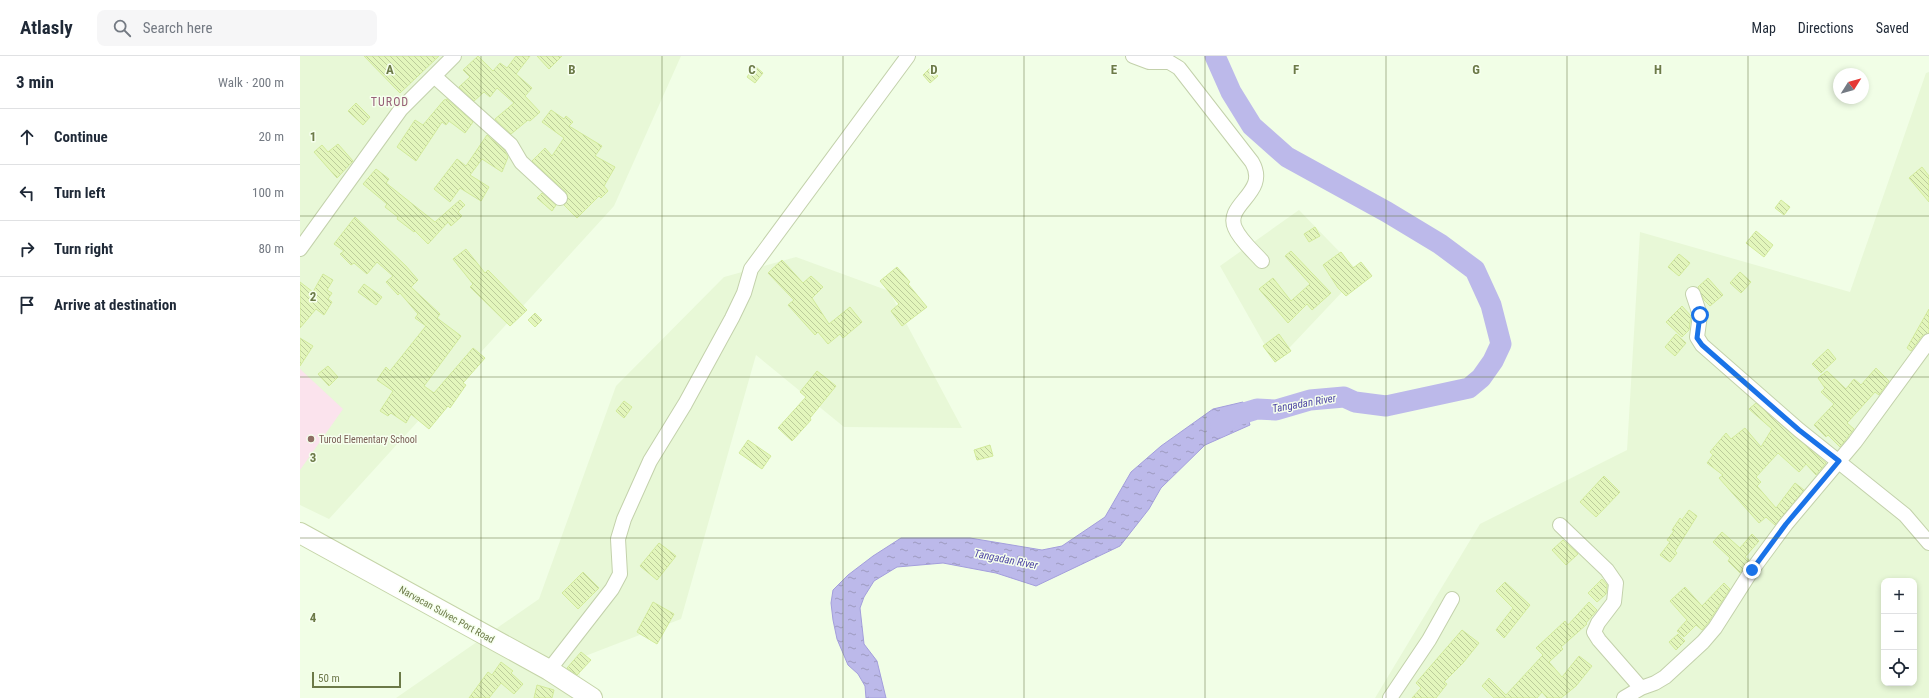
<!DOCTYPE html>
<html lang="en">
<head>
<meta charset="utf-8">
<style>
	:root { --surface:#fff; --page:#f6f6f7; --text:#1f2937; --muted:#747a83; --line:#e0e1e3 }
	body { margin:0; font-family:"Roboto Condensed",sans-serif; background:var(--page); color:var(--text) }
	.controls { position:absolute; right:12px; bottom:12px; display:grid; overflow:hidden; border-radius:8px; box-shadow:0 2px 6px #0003 }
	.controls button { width:36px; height:36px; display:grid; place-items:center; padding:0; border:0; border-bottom:1px solid var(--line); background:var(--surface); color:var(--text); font:20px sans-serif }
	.compass { position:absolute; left:1533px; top:12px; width:36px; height:36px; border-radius:50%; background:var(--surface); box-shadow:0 2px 6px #0003; rotate:53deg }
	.scale { position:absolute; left:12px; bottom:10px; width:89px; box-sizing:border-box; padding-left:4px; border:2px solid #6c7a48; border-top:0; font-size:11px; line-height:14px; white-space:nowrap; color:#6c7a48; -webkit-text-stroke:3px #f6ffee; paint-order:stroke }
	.stop { position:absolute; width:12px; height:12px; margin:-9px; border:3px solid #1a73e8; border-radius:50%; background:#fff }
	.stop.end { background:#1a73e8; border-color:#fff; box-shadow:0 1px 4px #0008 }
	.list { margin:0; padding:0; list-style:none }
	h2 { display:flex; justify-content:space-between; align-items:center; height:52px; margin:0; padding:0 16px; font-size:17px }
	h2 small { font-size:13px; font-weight:400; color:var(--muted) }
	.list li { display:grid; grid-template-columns:26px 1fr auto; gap:12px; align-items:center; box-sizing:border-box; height:56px; padding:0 16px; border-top:1px solid var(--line) }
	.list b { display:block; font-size:15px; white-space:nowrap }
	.list em { font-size:13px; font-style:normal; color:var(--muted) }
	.icon { flex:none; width:22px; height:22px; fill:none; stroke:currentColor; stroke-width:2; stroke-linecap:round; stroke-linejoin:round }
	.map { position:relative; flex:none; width:1629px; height:642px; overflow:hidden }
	header { display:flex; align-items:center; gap:24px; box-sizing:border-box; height:56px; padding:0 20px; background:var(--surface); border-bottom:1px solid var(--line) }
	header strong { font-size:19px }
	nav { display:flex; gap:22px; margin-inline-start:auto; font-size:14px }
	.search { width:280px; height:36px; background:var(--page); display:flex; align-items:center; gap:10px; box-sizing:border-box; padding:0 14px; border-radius:8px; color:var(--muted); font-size:15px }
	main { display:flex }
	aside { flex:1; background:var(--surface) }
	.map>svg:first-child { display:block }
</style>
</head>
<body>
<header>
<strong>Atlasly</strong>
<div class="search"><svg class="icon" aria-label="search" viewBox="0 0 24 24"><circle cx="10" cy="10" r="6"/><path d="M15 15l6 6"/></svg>Search here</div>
<nav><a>Map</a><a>Directions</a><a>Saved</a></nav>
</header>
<main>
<aside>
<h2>3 min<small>Walk · 200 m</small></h2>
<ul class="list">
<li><svg class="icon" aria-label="ahead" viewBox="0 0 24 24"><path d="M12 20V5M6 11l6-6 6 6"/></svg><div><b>Continue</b></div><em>20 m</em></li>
<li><svg class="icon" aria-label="left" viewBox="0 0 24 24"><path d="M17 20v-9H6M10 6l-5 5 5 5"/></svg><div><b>Turn left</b></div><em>100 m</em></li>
<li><svg class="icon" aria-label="right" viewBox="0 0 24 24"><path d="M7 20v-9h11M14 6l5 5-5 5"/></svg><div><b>Turn right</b></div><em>80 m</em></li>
<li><svg class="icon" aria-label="arrive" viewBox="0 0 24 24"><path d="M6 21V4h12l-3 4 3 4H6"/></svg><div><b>Arrive at destination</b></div></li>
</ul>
</aside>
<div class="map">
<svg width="1629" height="642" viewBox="0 0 1629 642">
	<defs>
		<pattern id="water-ripples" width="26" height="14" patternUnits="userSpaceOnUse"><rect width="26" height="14" fill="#bcb9ea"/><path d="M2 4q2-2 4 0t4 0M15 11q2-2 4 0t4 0" fill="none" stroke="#9d9bc0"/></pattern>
		<pattern id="building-back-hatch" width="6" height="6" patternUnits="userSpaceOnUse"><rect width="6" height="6" fill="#e3f6bc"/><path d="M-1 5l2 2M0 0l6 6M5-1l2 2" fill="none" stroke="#bccc9b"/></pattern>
	</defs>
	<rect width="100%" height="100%" fill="#f1fee6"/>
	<path fill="#e8f8d7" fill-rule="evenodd" d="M 0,0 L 381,0 L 314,150 L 29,463 L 0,449 Z
		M 1629,16 L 1629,642 L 1075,642 L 1180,468 L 1327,394 L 1340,176 L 1550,236 L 1626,17 ZM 1584,525 L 1614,525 L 1614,627 L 1584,627 Z
		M 999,154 L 1060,217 L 975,307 L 920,210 Z
		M 496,201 L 589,235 L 662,372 L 544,371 L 456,299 L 381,563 L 280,602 L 280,642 L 96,642 L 239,543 L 316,330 L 424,221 Z"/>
	<path fill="#fbe3ed" d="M 0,313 L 43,353 L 0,414 Z"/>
	<path fill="url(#water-ripples)" stroke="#a39edc" d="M 943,346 L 950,369 L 905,389 L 861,432 L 849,453 L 820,490 L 736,530 L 696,517 L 643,507 L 597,511 L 574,525 L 564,541 L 560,552 L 564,588 L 577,605 L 586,642 L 566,642 L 565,630 L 558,618 L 548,609 L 537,583 L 533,564 L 531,547 L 533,534 L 548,519 L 573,500 L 601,482 L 670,482 L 742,494 L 762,490 L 805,461 L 831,416 L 861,390 L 913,353 Z"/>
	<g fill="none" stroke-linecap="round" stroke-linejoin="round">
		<path stroke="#bcb9ea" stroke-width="21" d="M 915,0 L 931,36 L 952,70 L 987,101 L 1087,156 L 1140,188 L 1175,214 L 1191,249 L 1201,288 L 1193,305 L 1181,322 L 1169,332 L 1086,350 L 1055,346 L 1044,341 L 1010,344 L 976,354 L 957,353 L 931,361 L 921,370"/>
	</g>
	<path fill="url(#building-back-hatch)" stroke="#d2ea9b" d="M 64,0 L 139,0 L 100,37 Z
		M 178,0 L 193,15 L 200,7 L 207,12 L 216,0 L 230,0 L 216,18 L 232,32 L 225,40 L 240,56 L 230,65 L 228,64 L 211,78 L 195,63 L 214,47 L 197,32 L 190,41 L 184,36 L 174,45 L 159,31 L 170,21 L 163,14 Z
		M 237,0 L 262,0 L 249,13 Z
		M 455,10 L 463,17 L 455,27 L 447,21 Z
		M 630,12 L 638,20 L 630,27 L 623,19 Z
		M 147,43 L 173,66 L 165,77 L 149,65 L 146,69 L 142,66 L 116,105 L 97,91 L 115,64 L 123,69 L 144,44 Z
		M 56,47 L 70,61 L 63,69 L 48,55 Z
		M 251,54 L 264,63 L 266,60 L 273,66 L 269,70 L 302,90 L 295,100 L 315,111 L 304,130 L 308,135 L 301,142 L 299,140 L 277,162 L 264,149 L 268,143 L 266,136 L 232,105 L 245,92 L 252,100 L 264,82 L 242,66 Z
		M 187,79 L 204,94 L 208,101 L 202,116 L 182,103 L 170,119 L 189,131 L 181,145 L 160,132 L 150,146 L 134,133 L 157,103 L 166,110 Z
		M 38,88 L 53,105 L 37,122 L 14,96 L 22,89 L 28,96 Z
		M 1622,111 L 1629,120 L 1629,146 L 1609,122 Z
		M 76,113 L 89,123 L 86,127 L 135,166 L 160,144 L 165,149 L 158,156 L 162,160 L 151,170 L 148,166 L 128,188 L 115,175 L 114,176 L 97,163 L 98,161 L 85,151 L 87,148 L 63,128 Z
		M 242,137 L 256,149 L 252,155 L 237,142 Z
		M 1481,144 L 1490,151 L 1484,159 L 1475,152 Z
		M 55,161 L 106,210 L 118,224 L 111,231 L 140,258 L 137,262 L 161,280 L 124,330 L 134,337 L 173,292 L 185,302 L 163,327 L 166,329 L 150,352 L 148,350 L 129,373 L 111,358 L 106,367 L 91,357 L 88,360 L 80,355 L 93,335 L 77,324 L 86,311 L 90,315 L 126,270 L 115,262 L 118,258 L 100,237 L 98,239 L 86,226 L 93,220 L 77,206 L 67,218 L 54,207 L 51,209 L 40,198 L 44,195 L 34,188 Z
		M 1015,171 L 1020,180 L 1009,186 L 1004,178 Z
		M 1456,175 L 1473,189 L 1464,201 L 1446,187 Z
		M 166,193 L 185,217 L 188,214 L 227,254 L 210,270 L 170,231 L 173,228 L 153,203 Z
		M 991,195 L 1031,237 L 1012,254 L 1007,248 L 988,267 L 959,233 L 973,222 L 991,245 L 1010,228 L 985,200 Z
		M 1041,196 L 1053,212 L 1061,206 L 1072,220 L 1046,240 L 1038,232 L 1023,209 Z
		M 1379,198 L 1390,207 L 1379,220 L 1368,211 Z
		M 482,204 L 503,227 L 511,220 L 523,231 L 512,242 L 529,268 L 550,251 L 562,266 L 543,282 L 540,278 L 528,288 L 518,276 L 515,279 L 488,249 L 494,244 L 468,217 Z
		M 597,211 L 610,226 L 608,228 L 627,251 L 602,270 L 591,255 L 599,248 L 580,225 Z
		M 1440,216 L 1451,226 L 1441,237 L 1430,227 Z
		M 23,218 L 33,224 L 27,234 L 32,237 L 28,243 L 32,246 L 24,259 L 16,253 L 0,272 L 0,226 L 13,236 Z
		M 1408,222 L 1423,239 L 1410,250 L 1404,244 L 1398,231 Z
		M 64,228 L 82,241 L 76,249 L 58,236 Z
		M 1382,250 L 1391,260 L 1389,274 L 1382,281 L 1366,266 Z
		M 1629,253 L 1629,277 L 1622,280 L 1611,295 L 1607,292 Z
		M 235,257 L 242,264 L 235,271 L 228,264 Z
		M 979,278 L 991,295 L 975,306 L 963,290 Z
		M 1376,278 L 1386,287 L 1375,300 L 1365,291 Z
		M 0,282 L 13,290 L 0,310 Z
		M 1528,293 L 1536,303 L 1521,317 L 1512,308 Z
		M 28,310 L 38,321 L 29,330 L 18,318 Z
		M 1576,312 L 1589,325 L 1579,339 L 1575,336 L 1547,367 L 1554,373 L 1540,391 L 1528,379 L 1526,381 L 1514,369 L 1534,348 L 1521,336 L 1525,332 L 1518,322 L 1527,315 L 1546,333 L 1554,323 L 1561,329 Z
		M 517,315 L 536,330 L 510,362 L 511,364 L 492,385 L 478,372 L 506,341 L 500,336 Z
		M 324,345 L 332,351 L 324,362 L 316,355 Z
		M 1456,347 L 1526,407 L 1516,419 L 1506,408 L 1499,416 L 1478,397 L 1456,421 L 1461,426 L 1457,430 L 1476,452 L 1495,427 L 1504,434 L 1475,469 L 1466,461 L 1459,467 L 1419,422 L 1423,419 L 1407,407 L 1413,399 L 1410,396 L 1426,377 L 1431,383 L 1445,372 L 1461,391 L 1472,373 L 1449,353 Z
		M 448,384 L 471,400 L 462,413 L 439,397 Z
		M 690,389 L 693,400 L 677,404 L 674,394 Z
		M 1304,420 L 1320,436 L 1296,461 L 1280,446 Z
		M 1389,454 L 1397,460 L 1375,495 L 1377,497 L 1370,506 L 1360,499 L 1370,486 L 1367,484 L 1374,475 L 1372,474 L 1380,462 L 1382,464 Z
		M 1422,476 L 1440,492 L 1452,478 L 1459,485 L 1445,501 L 1449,504 L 1440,517 L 1428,505 L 1430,502 L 1413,486 Z
		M 1263,484 L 1278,498 L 1266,509 L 1252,494 Z
		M 359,487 L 376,500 L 357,524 L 340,510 Z
		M 283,516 L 299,532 L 278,553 L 262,537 Z
		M 1302,523 L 1307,529 L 1306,538 L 1297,546 L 1288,537 Z
		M 1205,526 L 1230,549 L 1204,582 L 1196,574 L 1213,552 L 1196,535 Z
		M 1424,527 L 1430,533 L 1408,567 L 1402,574 L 1396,569 L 1384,581 L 1377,575 L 1387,564 L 1370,545 L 1385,531 L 1402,550 Z
		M 353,546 L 374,558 L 357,588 L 337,576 Z
		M 1289,546 L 1297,554 L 1286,567 L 1287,568 L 1261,591 L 1263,593 L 1249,606 L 1262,621 L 1279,600 L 1292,610 L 1276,630 L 1261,642 L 1247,642 L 1242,636 L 1237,642 L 1194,642 L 1182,630 L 1189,622 L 1206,639 L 1243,599 L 1236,592 L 1265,565 L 1268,569 Z
		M 1162,574 L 1179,587 L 1163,607 L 1144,626 L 1147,628 L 1136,642 L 1112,642 L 1121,632 L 1116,627 Z
		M 1378,578 L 1385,585 L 1376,594 L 1369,586 Z
		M 281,596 L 291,604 L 277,619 L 267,612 Z
		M 201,606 L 213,615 L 211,617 L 223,628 L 214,638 L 201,627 L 189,642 L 169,642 L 188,616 L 192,619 Z
		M 237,629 L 254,634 L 252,642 L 234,642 Z"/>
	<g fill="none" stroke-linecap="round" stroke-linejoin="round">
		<g stroke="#c3d1ab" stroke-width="16">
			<path id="street" d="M 833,0 L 849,6 L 869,6 L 879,12 L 952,106 C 970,137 924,148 935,172 C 940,184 953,195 962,205
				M 134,20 L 211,89 L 221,106 L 260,142
				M 0,193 L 101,53 L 154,0
				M 1393,238 L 1400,259 L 1397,281 L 1402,289 L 1499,374 L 1605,459 L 1629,487
				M 1260,469 L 1307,514 L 1316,527 L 1314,546 L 1298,567 L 1294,576 L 1299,584 L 1341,632 L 1355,627 L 1365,621 L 1403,586 L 1415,572 L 1452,514 L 1486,468 L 1555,386 L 1629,285
				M 249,614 L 312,533 L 320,518 L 318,483 L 324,463 L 350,405 L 385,348 L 432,262 L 444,237 L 451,213 L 608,0
				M 1090,642 L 1129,584 L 1152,543
				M 1324,642 L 1341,632"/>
		</g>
		<g stroke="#c5d4a8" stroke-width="22">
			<path id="secondary" d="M 0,477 L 249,614 L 292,642"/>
		</g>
		<use href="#street" stroke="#fff" stroke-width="14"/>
		<use href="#secondary" stroke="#fff" stroke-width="20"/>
	</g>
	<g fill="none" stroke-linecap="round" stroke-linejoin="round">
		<path stroke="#1a73e8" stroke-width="5" d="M 1400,259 L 1397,282 L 1402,289 L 1499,374 L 1539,405 L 1486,468 L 1452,514"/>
	</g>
	<path fill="none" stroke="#6c7a48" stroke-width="1" stroke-opacity="0.55" d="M 181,0 L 181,642M 362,0 L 362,642M 543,0 L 543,642M 724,0 L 724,642M 905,0 L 905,642M 1086,0 L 1086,642M 1267,0 L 1267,642M 1448,0 L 1448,642M 0,160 L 1629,160M 0,321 L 1629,321M 0,482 L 1629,482"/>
	<circle fill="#8d6e63" stroke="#f6ffee" stroke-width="1.5" cx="11" cy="383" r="4"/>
	<g text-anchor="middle" stroke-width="3" stroke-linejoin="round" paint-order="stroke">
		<g font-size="10" fill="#785e54" stroke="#f6ffee" text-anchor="start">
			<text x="19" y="387">Turod Elementary School</text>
		</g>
		<g font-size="10" fill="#6c7a48" stroke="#f6ffee">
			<text transform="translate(147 558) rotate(29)" y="4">Narvacan Sulvec Port Road</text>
		</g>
		<g font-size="11" font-style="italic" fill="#5048a5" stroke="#f6ffee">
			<text transform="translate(1004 347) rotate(-10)" y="4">Tangadan River</text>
			<text transform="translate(706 503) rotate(11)" y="4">Tangadan River</text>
		</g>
		<g font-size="12" letter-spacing="1" fill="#976077" stroke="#f6ffee">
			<text x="90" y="50">TUROD</text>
		</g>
	</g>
	<g font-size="13" text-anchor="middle" font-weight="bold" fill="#6c7a48" stroke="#f6ffee" stroke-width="3" stroke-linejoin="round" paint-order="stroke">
		<text x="90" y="18">A</text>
		<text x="272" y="18">B</text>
		<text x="452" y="18">C</text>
		<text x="634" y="18">D</text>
		<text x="814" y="18">E</text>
		<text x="996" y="18">F</text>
		<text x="1176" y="18">G</text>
		<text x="1358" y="18">H</text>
		<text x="13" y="85">1</text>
		<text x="13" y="245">2</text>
		<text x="13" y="406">3</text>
		<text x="13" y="566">4</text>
	</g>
</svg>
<div class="controls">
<button>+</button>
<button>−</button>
<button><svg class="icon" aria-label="locate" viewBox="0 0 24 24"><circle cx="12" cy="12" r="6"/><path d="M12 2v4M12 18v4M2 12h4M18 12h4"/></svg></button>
</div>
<svg class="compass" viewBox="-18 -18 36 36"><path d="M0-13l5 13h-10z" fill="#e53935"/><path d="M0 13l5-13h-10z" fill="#747a83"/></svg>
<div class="scale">50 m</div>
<div class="stop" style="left:1400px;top:259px"></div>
<div class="stop end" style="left:1452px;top:514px"></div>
</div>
</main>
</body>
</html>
